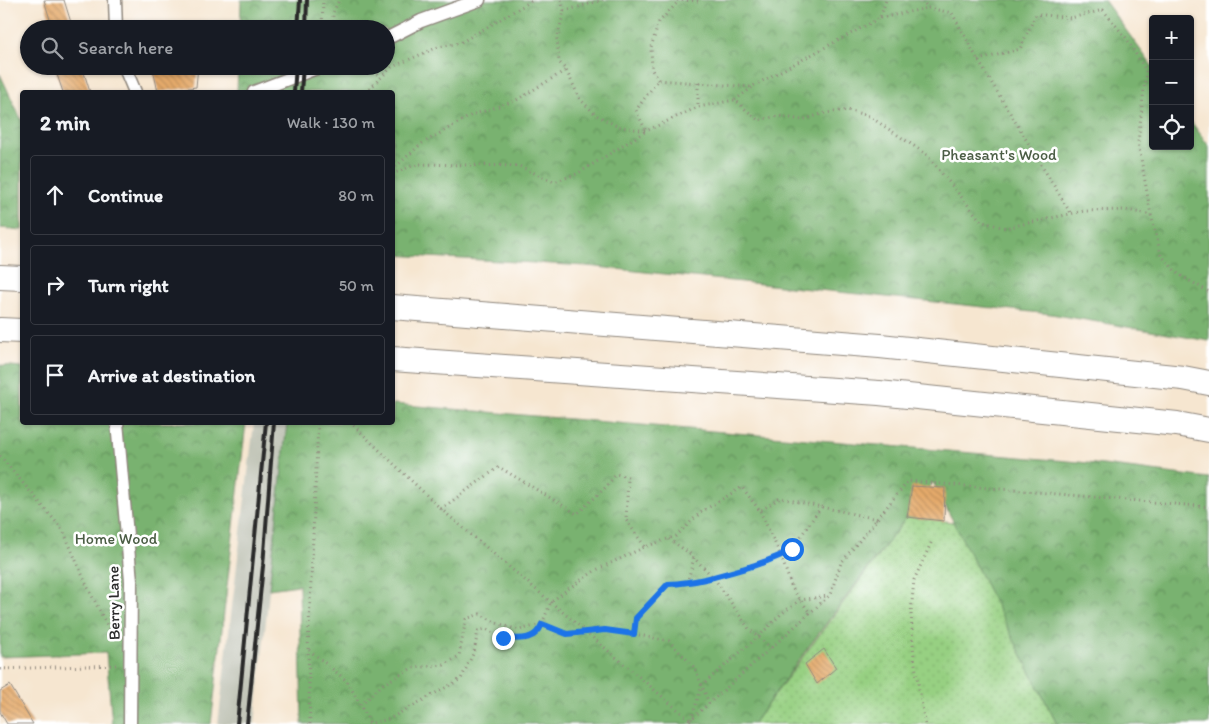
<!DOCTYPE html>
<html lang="en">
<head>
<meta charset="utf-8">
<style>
	:root { --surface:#171b24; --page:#242831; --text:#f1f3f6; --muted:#9ea1a6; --line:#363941 }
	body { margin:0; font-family:Itim,sans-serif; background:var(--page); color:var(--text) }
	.controls { position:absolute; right:15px; top:15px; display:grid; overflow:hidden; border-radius:5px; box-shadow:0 1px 4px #0004 }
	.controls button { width:45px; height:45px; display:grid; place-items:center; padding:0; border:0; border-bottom:1px solid var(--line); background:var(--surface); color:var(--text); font:25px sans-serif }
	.stop { position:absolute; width:15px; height:15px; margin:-11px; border:4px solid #1a73e8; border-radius:50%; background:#fff }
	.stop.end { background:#1a73e8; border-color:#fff; box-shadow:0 1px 5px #0008 }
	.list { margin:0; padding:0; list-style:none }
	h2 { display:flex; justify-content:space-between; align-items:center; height:65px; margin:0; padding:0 20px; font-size:21px }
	h2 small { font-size:16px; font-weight:400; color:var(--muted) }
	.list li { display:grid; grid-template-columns:32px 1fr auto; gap:15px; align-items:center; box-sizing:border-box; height:80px; margin:0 10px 10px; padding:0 10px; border:1px solid var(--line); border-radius:5px }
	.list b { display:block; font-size:19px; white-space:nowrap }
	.list em { font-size:16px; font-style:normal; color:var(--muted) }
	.icon { flex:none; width:28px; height:28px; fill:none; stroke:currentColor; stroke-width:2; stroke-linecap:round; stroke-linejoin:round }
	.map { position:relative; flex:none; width:1209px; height:724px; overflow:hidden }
	.search { position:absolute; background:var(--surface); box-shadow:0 1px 4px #0004; left:20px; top:20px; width:375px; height:55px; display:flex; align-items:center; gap:12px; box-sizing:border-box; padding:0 18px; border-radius:28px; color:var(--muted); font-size:19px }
	.panel { position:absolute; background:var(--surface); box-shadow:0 1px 4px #0004; left:20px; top:90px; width:375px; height:335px; border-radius:5px }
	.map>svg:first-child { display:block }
</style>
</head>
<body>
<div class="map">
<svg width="1209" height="724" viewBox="0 0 1209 724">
	<defs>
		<pattern id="grass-dots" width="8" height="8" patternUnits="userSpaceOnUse" patternTransform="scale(1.25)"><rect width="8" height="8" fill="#97d082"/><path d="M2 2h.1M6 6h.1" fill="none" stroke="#82b370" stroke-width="1.8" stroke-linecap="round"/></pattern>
		<pattern id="forest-crowns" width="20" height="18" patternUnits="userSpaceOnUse" patternTransform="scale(1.25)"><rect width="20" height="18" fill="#79b270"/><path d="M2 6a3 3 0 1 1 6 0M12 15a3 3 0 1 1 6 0" fill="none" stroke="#63915c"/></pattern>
		<pattern id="building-back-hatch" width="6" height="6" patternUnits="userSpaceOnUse" patternTransform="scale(1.25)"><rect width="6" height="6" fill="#e5aa6b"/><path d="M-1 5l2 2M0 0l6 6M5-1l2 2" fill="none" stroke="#ba8b58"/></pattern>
	</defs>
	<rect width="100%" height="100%" fill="#fff"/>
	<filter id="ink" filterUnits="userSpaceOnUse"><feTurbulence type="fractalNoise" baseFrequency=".02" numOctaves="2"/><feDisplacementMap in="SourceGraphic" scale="10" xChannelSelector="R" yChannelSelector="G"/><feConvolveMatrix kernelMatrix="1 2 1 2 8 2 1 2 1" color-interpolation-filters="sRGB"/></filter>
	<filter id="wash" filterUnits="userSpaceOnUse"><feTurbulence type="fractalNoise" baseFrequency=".0096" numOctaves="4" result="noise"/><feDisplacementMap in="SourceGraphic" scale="20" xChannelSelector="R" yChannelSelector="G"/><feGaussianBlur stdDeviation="1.12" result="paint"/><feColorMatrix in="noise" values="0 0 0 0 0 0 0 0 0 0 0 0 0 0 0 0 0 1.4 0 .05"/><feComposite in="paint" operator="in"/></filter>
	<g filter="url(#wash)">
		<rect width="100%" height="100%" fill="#f6e6d0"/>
		<path fill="#c3c6b9" d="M 254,423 L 287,423 L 255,724 L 218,724 Z"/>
		<path fill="url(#grass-dots)" stroke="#617e56" d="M 907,517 L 954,522 L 1057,724 L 753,724 Z"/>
		<path fill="url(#forest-crowns)" stroke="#526e4e" d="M 241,0 L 1104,0 L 1153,67 L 1153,146 L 1190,146 L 1190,120 L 1209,146 L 1209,341 L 1051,314 L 587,266 L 393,255 L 392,92 L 237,92 L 238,66 L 386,66 L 386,29 L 240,29 Z
			M 0,74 L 22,121 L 22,230 L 0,228 Z
			M 0,365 L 22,367 L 22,422 L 246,423 L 211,724 L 112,724 L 106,653 L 0,657 Z
			M 393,404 L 1079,462 L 1209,478 L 1209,724 L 1057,724 L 933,482 L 807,649 L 753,724 L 302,724 L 299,585 L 269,589 L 287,423 L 392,422 Z"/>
		<g id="blocks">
			<path fill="url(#building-back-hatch)" d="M 44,0 L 64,0 L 73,29 L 53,29 Z
				M 54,66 L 82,66 L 90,92 L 63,92 Z
				M 171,66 L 198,66 L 196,87 L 158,92 L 153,69 L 171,69 Z
				M 912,486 L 945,488 L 944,521 L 907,517 Z
				M 824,649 L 836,668 L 817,684 L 805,664 Z
				M 10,685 L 33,724 L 7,724 L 0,712 L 0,691 Z"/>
		</g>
	</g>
	<g filter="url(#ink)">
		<use href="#blocks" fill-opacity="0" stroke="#90887e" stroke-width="1"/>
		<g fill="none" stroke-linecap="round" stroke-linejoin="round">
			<g stroke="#90887e" stroke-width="15">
				<path id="minor" d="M 115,0 L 116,29
					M 386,39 L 421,21 L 479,0
					M 124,66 L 135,92
					M 254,92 L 322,66
					M 117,422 L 131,581 L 130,724"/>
			</g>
			<g stroke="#90887e" stroke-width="26">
				<path id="motorway" d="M 0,277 L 22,278
					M 392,307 L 880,346 L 1183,378 L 1209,383
					M 0,330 L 22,331
					M 392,359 L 879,393 L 1177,424 L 1209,430"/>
			</g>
			<path stroke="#90887e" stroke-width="3" stroke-dasharray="1 4" stroke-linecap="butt" d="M 561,0 L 564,11 L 557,39 L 559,62 L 566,70 L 580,99 L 596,115 L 617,126 L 646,131 L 698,107 L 735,100 L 758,120 L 779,116 L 802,120 L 825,113 L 848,110 L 869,116 L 926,154 L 981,221 L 1005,228 L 1084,211 L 1126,210 L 1151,215 L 1161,255 L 1178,274 L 1209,292
				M 677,0 L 698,1 L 700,0
				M 922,0 L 928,8 L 952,13 L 978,60 L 1071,214
				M 564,11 L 603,0
				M 880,18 L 928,8
				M 322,29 L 323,0
				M 338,29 L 333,26 L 333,13 L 339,0
				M 978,60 L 1020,49 L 1036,14 L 1071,18 L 1103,10 L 1127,39 L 1146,71 L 1138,142 L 1151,215
				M 372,66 L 380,78
				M 658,80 L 652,70 L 651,47 L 659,22 L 679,1
				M 698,83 L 698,107
				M 366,92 L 392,67 L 438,47 L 460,43 L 533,0
				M 735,100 L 753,87
				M 392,170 L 421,144 L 472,115 L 515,101 L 566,70
				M 392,174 L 417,164 L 519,166 L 554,182 L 577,174 L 646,131 L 636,110 L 658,80 L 751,87 L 880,18 L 886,0
				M 350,422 L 441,509 L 690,720
				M 0,456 L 63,530 L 87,586 L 115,641
				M 441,509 L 499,467 L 577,514 L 606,487 L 616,474 L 628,477 L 626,520 L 645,547
				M 760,511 L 781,556 L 792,588 L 810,613
				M 669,539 L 689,553 L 714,578 L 749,629 L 771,648
				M 687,583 L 694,558
				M 634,634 L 669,641 L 695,668 L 709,703
				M 309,650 L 347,681 L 371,724
				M 0,669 L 117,665
				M 361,705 L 383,684 L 412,668 L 444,665 L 459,656 L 466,619 L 480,614 L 497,623 L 519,630 L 542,624 L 567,634 L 605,629 L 634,634 L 636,617 L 668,584 L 687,583 L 714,578 L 781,556 L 792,549 L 821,507
				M 310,724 L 308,649 L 318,422
				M 368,724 L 389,719 L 461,679 L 474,652 L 478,631 L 486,629 L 503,638 L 527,640 L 539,631 L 551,602 L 568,589 L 596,570 L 645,547 L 676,536 L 701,512 L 742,487 L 760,511 L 780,498 L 877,519
				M 686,724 L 830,595 L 841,563 L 908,481 L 1209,507
				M 690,724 L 702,685 L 758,637 L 781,614 L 800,600 L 828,596
				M 925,724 L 914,658 L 911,613 L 914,580 L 932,541"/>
			<use href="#minor" stroke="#fff" stroke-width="12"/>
			<use href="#motorway" stroke="#fff" stroke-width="24"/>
			<path stroke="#2b2b2b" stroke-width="4" d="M 298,29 L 300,0
				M 306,29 L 307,0
				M 294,92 L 296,66
				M 301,92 L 303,66
				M 237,724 L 266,422
				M 247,724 L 263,566 L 274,422"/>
		</g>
	</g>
	<g fill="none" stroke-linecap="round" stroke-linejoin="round" filter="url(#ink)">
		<path stroke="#1a73e8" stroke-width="6" d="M 503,638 C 519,639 535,642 542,624 L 567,634 L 605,630 L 634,634 L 636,618 L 668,584 C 696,583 722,575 749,567 C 764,562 779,558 792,549"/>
	</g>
	<g text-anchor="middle" stroke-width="5" stroke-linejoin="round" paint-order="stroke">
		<g font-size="16" fill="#4b5d45" stroke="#fff">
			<text x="999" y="160">Pheasant's Wood</text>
			<text x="116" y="544">Home Wood</text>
		</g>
		<g font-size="16" fill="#2b2b2b" stroke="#fff">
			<text transform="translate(113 603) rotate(-91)" y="6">Berry Lane</text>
		</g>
	</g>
</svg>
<div class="controls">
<button>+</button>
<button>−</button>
<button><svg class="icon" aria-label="locate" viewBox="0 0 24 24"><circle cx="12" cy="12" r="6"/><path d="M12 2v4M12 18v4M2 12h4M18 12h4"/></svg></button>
</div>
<div class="stop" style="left:792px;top:549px"></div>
<div class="stop end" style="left:503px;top:638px"></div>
<div class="search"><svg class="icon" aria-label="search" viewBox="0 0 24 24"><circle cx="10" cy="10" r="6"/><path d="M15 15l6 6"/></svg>Search here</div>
<section class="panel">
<h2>2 min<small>Walk · 130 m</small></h2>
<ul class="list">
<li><svg class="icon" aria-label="ahead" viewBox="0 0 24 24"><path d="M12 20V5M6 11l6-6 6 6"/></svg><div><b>Continue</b></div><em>80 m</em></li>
<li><svg class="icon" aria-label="right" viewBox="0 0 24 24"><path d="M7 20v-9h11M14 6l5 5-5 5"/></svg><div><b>Turn right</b></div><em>50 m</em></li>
<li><svg class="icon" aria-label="arrive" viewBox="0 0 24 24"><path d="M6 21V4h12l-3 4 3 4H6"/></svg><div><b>Arrive at destination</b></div></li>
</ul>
</section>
</div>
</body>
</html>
